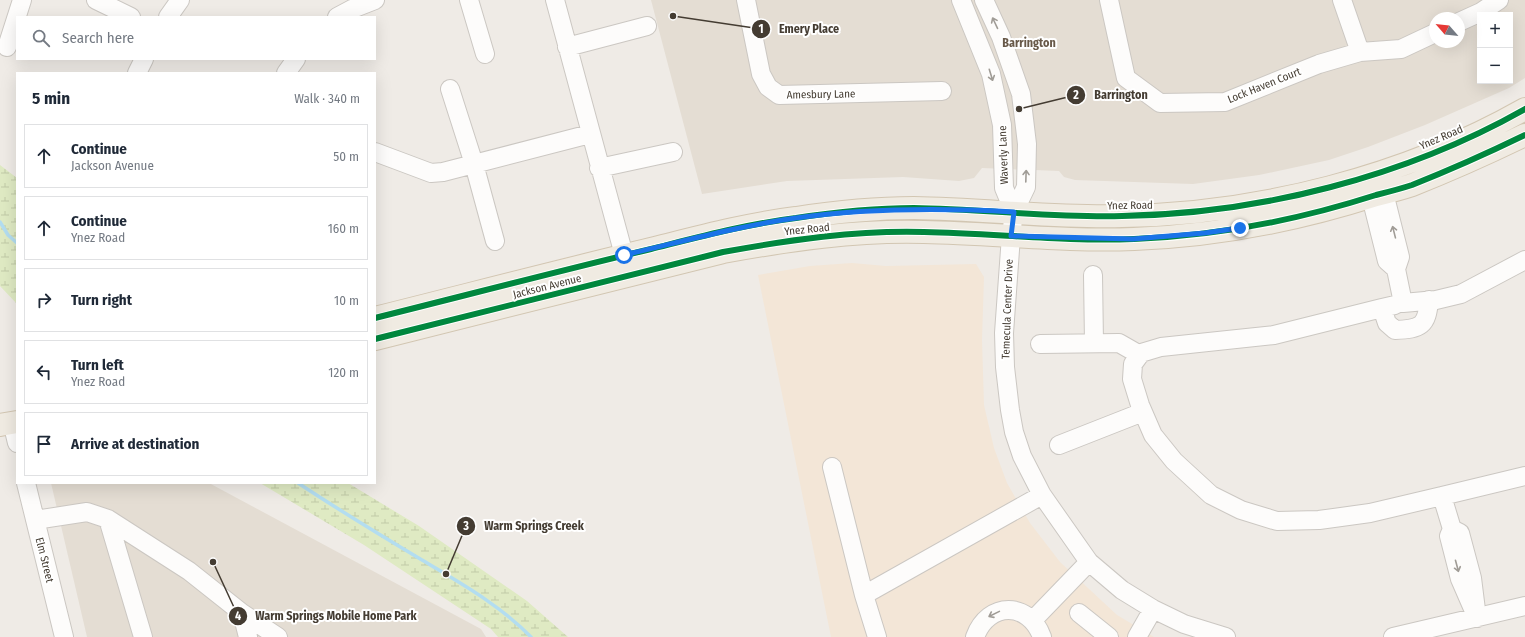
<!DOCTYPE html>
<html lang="en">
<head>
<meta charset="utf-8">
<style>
	:root { --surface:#fff; --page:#f6f6f7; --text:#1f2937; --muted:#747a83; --line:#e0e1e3 }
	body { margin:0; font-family:"Fira Sans Condensed",sans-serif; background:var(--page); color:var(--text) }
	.controls { position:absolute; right:12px; top:12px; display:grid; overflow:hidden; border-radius:0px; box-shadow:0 4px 16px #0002 }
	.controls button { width:36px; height:36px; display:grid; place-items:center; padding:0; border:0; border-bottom:1px solid var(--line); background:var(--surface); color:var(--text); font:20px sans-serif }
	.compass { position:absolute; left:1429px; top:12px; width:36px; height:36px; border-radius:50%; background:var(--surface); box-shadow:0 4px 16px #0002; rotate:298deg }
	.stop { position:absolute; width:12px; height:12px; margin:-9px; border:3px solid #1a73e8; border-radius:50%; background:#fff }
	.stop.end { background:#1a73e8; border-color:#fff; box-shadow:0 1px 4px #0008 }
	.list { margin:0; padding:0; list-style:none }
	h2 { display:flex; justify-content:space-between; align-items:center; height:52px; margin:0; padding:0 16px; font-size:17px }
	h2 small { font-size:13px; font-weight:400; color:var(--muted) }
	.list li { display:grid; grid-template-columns:26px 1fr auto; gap:12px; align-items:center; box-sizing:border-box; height:64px; margin:0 8px 8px; padding:0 8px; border:1px solid var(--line); border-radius:0px }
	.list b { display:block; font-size:15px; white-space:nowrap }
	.list p { margin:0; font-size:13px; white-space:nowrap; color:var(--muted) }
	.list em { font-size:13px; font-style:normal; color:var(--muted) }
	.icon { flex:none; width:22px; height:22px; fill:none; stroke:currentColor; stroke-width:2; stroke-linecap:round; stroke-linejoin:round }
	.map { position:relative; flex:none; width:1525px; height:637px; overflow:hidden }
	.search { position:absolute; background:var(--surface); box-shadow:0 4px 16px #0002; left:16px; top:16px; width:360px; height:44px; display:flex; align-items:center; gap:10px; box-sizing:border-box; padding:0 14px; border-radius:0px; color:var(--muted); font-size:15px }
	.panel { position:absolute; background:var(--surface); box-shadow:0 4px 16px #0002; left:16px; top:72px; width:360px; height:412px; border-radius:0px }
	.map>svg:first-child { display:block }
</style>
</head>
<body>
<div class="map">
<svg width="1525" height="637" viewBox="0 0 1525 637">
	<defs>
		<pattern id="wetland-marsh" width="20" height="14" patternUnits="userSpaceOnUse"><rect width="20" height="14" fill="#dfeac3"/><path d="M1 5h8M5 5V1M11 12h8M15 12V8" fill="none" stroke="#c1caa8"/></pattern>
	</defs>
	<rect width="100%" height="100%" fill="#efebe6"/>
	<path fill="#e4ddd3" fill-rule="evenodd" d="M 651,0 L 1525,0 L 1525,78 L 1509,88 L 1425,125 L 1368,147 L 1329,160 L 1259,175 L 1193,184 L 1075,180 L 1064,177 L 1059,171 L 982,168 L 974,178 L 959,181 L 903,177 L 787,181 L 702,194 ZM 1480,15 L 1510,15 L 1510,81 L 1480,81 ZM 1435,18 L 1459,18 L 1459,42 L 1435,42 Z
		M 51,483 L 209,483 L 481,629 L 486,637 L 87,637 Z"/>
	<path fill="#f3e6d7" d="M 852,263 L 886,266 L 976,264 L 984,277 L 982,340 L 984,405 L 994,448 L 1007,483 L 1030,523 L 1060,562 L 1117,615 L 1154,637 L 831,637 L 758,275 L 810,266 Z"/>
	<path fill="url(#wetland-marsh)" d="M 0,165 L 17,178 L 17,304 L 0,286 Z
		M 260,483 L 348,483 L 419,526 L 527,601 L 568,637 L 498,637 L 491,629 L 364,545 Z"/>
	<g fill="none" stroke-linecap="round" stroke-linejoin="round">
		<path stroke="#b3ddf0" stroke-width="3.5" d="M 0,222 L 8,235 L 17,243
			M 298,483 C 339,510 380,535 422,560 C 460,583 500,605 531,637"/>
		<g stroke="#cbc7c2" stroke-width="20">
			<path id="minor" d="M 96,0 L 131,17
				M 469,0 L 485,54
				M 555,0 L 624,255
				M 746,0 L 761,74 L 768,87 L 779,95 L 942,91
				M 961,0 L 991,74 L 1002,125 L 1004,188 L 1014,212
				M 984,0 L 1001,37 L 1021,94 L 1027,144 L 1026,187 L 1014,212 L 1011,236 L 1004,333 L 1005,367 L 1010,410 L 1014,432 L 1022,456 L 1042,495 L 1089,562 L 1122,590 L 1153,609 L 1184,624 L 1226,637
				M 1109,0 L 1126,78 L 1160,103 L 1225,102 L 1319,64 L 1360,52 L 1401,49 L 1435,33
				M 1342,0 L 1360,52
				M 168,17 L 180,0
				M 337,17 L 352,9 L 375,0
				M 1459,22 L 1481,12 L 1499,0
				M 7,47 L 22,0
				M 567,47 L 647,26
				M 137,73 L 144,59
				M 286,73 L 296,59
				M 450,89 L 474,164 L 495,241
				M 375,152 L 431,173 L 443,172 L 590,134
				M 599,168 L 673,152
				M 1384,193 L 1400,257 L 1396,269 L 1403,303 L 1436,300 L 1461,294 L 1525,260
				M 1371,197 L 1387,261 L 1396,269
				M 1093,275 L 1094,343
				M 1395,305 L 1382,308 L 1387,323 L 1395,330 C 1421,329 1427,326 1429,300
				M 1382,308 L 1274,335 L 1161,347 L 1141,353 L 1133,364 L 1132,379 L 1140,405 L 1153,435 L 1174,461 L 1211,495 L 1241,510 L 1277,521 L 1319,520 L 1370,513 L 1442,496
				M 1040,344 L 1119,343 L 1140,355
				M 12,422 L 17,443
				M 1059,445 L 1143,412
				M 832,467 L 864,595
				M 26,483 L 64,637
				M 108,519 L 143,637
				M 35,520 L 87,512 L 108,519 L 189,571 L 242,613 L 248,637
				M 1452,529 L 1449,536 L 1460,579 L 1477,618 L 1472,578 L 1460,533 L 1452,529 L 1442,496 L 1525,476
				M 242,613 L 278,637
				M 1079,613 L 1109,637
				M 1033,620 L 1089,562
				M 877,637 L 864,595 L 1042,495
				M 975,637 C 988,601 1029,601 1042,637
				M 1137,637 L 1153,609
				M 1393,637 L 1525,606"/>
		</g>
		<g stroke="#d2c6b2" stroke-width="24">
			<path id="major" d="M 375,318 C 467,295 559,271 651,249 C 699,237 747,224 796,218 C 835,212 876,208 914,208 C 984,209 1053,218 1122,216 C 1259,214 1405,177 1525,109
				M 375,339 L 723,252 C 789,240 856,230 924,232 C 993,233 1064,242 1134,239 C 1216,236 1298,220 1376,195 C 1388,192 1400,189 1412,185 C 1450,170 1488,153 1525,135
				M 0,425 L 17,422"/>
		</g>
		<use href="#minor" stroke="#fdfcfb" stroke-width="18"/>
		<use href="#major" stroke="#f0ebe2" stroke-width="22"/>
		<g stroke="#fff" stroke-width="8">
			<path id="cycleway" d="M 375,318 C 467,295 559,271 651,249 C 699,237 747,224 796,218 C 835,212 876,208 914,208 C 984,209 1053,218 1122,216 C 1259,214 1405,177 1525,109
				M 375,339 L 723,252 C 789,240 856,230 924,232 C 993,233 1064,242 1134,239 C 1216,236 1298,220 1376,195 C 1388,192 1400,189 1412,185 C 1450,170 1488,153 1525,135"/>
		</g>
		<use href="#cycleway" stroke="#00873e" stroke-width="6"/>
	</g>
	<defs><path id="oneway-shaft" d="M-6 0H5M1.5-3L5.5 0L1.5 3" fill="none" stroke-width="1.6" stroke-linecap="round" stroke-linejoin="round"/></defs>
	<g stroke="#a09c96">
		<use href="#oneway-shaft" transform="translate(995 23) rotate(-115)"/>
		<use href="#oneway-shaft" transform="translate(991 75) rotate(73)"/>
		<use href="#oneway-shaft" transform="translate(1026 176) rotate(-88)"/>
		<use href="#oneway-shaft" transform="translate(1394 232) rotate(-104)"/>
		<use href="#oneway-shaft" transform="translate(1457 566) rotate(75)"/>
		<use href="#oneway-shaft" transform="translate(994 614) rotate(154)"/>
	</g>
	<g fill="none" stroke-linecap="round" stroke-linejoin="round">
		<path stroke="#1a73e8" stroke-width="5" d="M 624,255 C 681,242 738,226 796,218 C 868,208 941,208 1014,212 L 1011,236 L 1133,239 L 1205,233 L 1240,228"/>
	</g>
	<g text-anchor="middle" stroke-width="4" stroke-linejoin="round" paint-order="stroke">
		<g font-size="11" fill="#443c32" stroke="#fff">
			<text transform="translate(1264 85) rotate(-22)" y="4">Lock Haven Court</text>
			<text transform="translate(821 94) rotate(-1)" y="4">Amesbury Lane</text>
			<text transform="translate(1441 137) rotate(-23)" y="4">Ynez Road</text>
			<text transform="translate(1003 155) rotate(-92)" y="4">Waverly Lane</text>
			<text transform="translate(1130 205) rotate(-1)" y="4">Ynez Road</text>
			<text transform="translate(807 229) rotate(-6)" y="4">Ynez Road</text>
			<text transform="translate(547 286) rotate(-14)" y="4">Jackson Avenue</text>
			<text transform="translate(1007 309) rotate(-88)" y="4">Temecula Center Drive</text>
			<text transform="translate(45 560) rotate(76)" y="4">Elm Street</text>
		</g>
		<g font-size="12" font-weight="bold" fill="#685949" stroke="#fff">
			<text x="1029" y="47">Barrington</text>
		</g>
	</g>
	<path fill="none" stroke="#443c32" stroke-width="1.5" d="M673 16L761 29M1019 109L1076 95M446 574L466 526M213 562L238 616"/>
	<g fill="#443c32" stroke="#fff" stroke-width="1.5">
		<circle cx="673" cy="16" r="4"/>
		<circle cx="1019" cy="109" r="4"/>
		<circle cx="446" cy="574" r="4"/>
		<circle cx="213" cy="562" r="4"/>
		<circle cx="761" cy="29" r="10"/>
		<circle cx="1076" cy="95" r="10"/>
		<circle cx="466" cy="526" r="10"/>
		<circle cx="238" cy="616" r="10"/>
	</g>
	<g font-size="12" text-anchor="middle" font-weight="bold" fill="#fff">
		<text x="761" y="33">1</text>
		<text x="1076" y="99">2</text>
		<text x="466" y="530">3</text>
		<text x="238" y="620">4</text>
	</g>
	<g font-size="12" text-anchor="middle" font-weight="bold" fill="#443c32" stroke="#fff" stroke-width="4" stroke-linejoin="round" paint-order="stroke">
		<text x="809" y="33">Emery Place</text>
		<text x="1121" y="99">Barrington</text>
		<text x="534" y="530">Warm Springs Creek</text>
		<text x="336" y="620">Warm Springs Mobile Home Park</text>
	</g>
</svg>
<div class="controls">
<button>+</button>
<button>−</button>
</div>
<svg class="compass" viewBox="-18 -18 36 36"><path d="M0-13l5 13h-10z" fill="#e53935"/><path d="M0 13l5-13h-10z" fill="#747a83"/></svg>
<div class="stop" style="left:624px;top:255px"></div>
<div class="stop end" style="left:1240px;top:228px"></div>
<div class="search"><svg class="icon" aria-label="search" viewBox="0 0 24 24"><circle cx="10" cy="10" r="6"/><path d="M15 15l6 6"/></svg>Search here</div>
<section class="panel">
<h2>5 min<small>Walk · 340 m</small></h2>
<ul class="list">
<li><svg class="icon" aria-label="ahead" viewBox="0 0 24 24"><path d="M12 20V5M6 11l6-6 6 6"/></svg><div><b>Continue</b><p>Jackson Avenue</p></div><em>50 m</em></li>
<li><svg class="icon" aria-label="ahead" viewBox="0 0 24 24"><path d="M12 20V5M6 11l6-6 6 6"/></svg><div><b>Continue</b><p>Ynez Road</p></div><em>160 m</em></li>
<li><svg class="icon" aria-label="right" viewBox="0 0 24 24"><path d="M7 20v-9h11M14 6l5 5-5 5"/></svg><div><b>Turn right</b></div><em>10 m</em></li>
<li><svg class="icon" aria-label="left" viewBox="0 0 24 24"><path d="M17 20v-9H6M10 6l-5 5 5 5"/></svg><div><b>Turn left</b><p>Ynez Road</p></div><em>120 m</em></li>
<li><svg class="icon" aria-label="arrive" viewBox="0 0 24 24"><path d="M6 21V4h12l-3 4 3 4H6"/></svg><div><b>Arrive at destination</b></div></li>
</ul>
</section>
</div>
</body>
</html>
